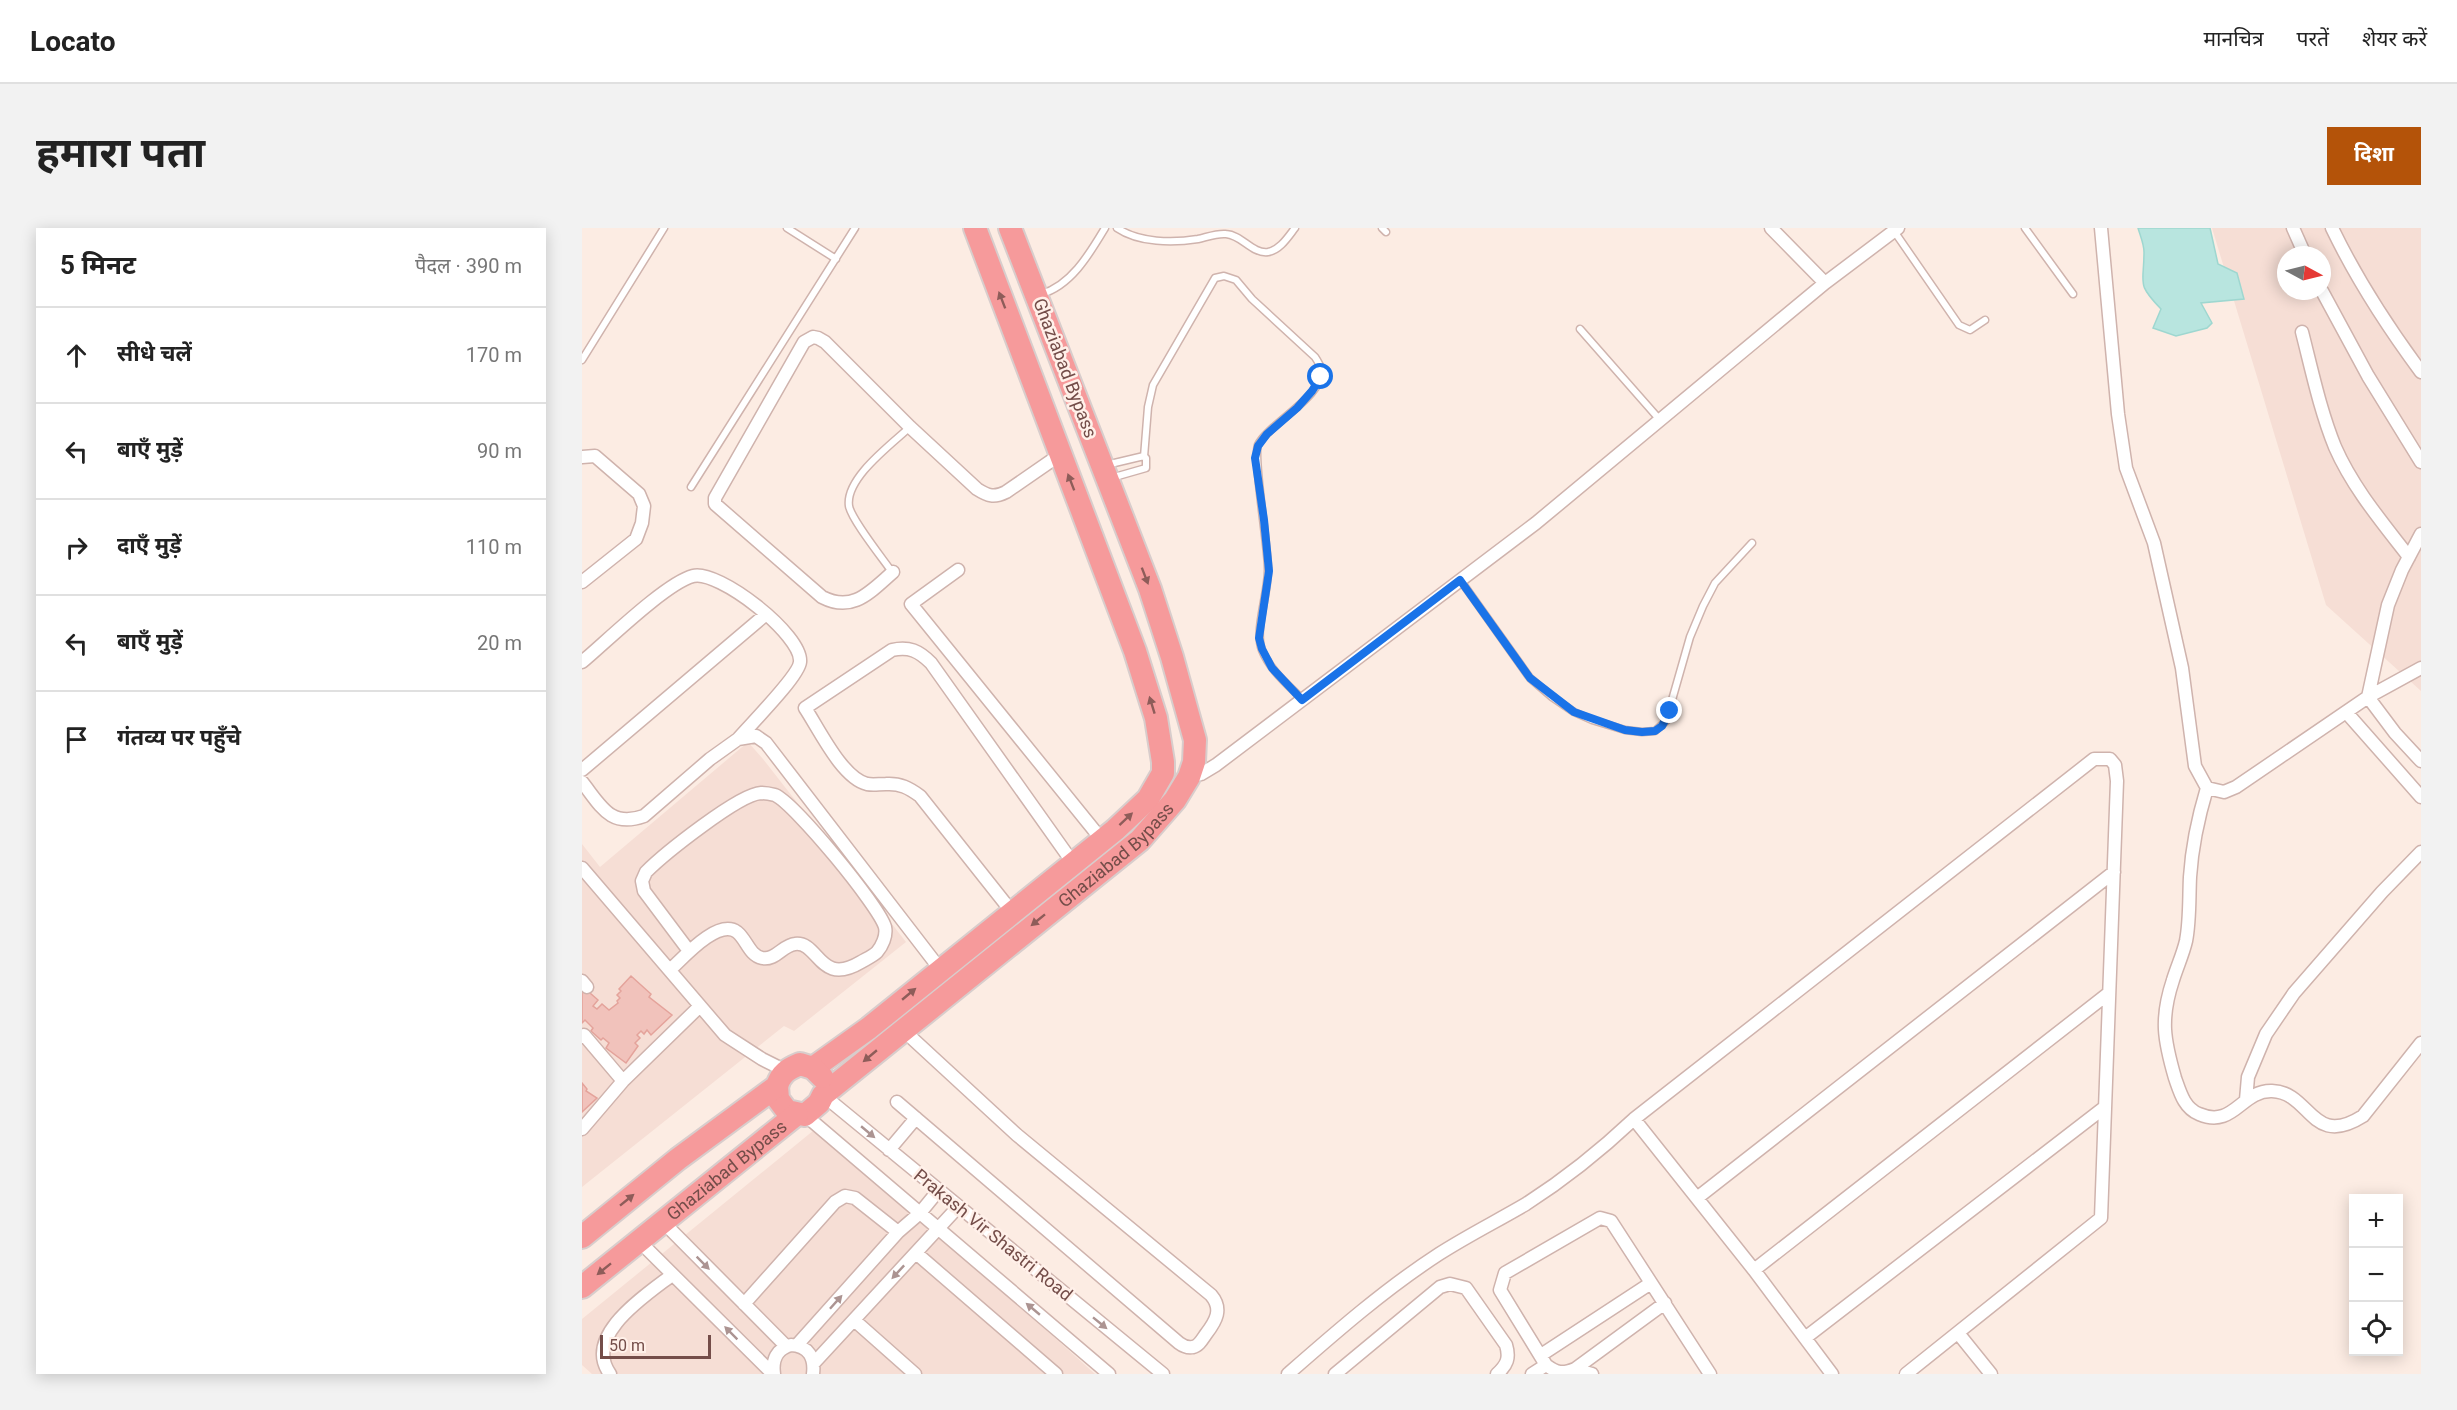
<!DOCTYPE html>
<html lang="hi">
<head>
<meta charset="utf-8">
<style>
	:root { --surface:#fff; --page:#f2f2f2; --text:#222; --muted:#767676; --line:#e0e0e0; --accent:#b45309 }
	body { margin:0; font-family:Roboto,"Noto Sans Devanagari",sans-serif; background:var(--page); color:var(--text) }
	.controls { position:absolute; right:18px; bottom:18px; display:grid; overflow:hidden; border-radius:0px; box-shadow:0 3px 15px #0003 }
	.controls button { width:54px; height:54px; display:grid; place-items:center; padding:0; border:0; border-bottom:2px solid var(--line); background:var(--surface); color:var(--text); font:30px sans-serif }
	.compass { position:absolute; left:1695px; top:18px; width:54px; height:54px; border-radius:50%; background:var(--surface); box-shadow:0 3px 15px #0003; rotate:97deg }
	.scale { position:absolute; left:18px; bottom:15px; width:111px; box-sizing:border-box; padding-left:6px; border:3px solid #744d49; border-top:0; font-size:16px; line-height:21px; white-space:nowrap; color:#744d49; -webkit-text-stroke:4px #fff0e9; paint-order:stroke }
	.stop { position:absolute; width:18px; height:18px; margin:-14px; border:4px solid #1a73e8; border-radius:50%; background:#fff }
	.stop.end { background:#1a73e8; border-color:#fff; box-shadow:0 2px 6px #0008 }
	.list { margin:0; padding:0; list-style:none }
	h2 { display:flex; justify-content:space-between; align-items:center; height:78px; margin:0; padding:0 24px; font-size:26px }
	h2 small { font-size:20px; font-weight:400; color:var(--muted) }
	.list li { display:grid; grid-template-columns:39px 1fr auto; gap:18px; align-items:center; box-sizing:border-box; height:96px; padding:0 24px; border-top:2px solid var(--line) }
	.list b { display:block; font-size:22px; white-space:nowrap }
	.list em { font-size:20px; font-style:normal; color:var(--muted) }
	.icon { flex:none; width:33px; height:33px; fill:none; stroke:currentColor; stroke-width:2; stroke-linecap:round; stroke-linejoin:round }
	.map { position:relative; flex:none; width:1839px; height:1146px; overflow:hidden; border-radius:0px }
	header { display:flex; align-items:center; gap:36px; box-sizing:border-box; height:84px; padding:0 30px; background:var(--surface); border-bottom:2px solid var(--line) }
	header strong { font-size:28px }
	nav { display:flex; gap:33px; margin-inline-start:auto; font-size:21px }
	.intro { display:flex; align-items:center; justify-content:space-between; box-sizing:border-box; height:144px; padding:0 36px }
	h1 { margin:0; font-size:42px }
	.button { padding:15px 27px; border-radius:0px; background:var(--accent); color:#fff; font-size:21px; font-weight:700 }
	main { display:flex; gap:36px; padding:0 36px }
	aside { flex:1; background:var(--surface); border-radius:0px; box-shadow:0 3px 15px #0003 }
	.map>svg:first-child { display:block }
</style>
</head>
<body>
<header>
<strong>Locato</strong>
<nav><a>मानचित्र</a><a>परतें</a><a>शेयर करें</a></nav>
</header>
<div class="intro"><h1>हमारा पता</h1><a class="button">दिशा</a></div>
<main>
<aside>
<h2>5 मिनट<small>पैदल · 390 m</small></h2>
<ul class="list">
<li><svg class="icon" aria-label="ahead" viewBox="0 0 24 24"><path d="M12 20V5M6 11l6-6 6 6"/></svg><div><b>सीधे चलें</b></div><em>170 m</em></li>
<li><svg class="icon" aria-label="left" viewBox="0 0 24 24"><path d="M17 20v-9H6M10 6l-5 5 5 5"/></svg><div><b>बाएँ मुड़ें</b></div><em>90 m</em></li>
<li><svg class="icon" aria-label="right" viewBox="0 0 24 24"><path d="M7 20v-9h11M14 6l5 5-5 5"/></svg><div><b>दाएँ मुड़ें</b></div><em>110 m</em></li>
<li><svg class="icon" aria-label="left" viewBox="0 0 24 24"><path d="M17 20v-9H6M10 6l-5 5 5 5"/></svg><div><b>बाएँ मुड़ें</b></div><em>20 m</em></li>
<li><svg class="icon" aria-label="arrive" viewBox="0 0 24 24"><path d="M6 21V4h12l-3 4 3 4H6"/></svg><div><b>गंतव्य पर पहुँचे</b></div></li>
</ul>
</aside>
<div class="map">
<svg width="1839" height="1146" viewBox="0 0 1839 1146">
	<rect width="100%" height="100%" fill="#fcece3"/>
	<path fill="#f6ded5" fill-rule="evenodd" d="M 1630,0 L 1839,0 L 1839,463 L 1744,377 ZM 1704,27 L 1740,27 L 1740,63 L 1704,63 Z
		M 166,514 L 181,531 L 324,714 L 212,803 L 202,798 L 0,959 L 0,616 L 18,639 Z
		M 237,898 L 513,1146 L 10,1146 L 0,1137 L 0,1091 Z"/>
	<path fill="#b8e5df" stroke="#9ed7d0" stroke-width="1.5" d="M 1556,0 L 1628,0 L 1636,36 L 1655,45 L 1662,71 L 1619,75 L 1630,95 L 1625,100 L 1594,108 L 1571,100 L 1579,81 C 1554,55 1562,57 1562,24 C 1562,16 1558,7 1556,0 Z"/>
	<path fill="#f1c2bb" stroke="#e4a39b" stroke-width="1.5" d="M 49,748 L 69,766 L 67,769 L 90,787 L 69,807 L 65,802 L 62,806 L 59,803 L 55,807 L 58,810 L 53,815 L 56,818 L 44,835 L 24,820 L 27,815 L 21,810 L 19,812 L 9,803 L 11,800 L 3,792 L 0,795 L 0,758 L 16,772 L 11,778 L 15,781 L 20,776 L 27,782 L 36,775 L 35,773 L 38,770 L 35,767 L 39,763 L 37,761 Z
		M 0,855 L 5,861 L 4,863 L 15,870 L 0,884 Z"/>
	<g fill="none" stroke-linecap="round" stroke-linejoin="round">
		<g stroke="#cfb3ad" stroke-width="9">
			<path id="lane" d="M 205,0 L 254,31
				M 535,0 C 557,15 591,15 616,11 C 625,9 635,5 644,6 C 660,7 670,26 686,24 C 698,22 706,9 713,0
				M 800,0 L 804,4
				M 1443,0 L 1491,66
				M 1312,3 L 1377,97 L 1388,102 L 1403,92
				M 459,66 C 489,58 508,25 523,0
				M 998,101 L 1078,192
				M 0,132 L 82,0
				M 562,229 L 566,179 L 571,157 L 633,50 L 642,48 L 654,52 L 670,71 L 733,129 C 735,132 738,137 739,141 C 744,167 686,196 676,217 C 671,229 686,319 686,340 C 687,363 672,403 680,422 C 688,442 705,456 720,471
				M 524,237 L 562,228 L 564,230 L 564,240 L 529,250
				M 109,259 L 273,0
				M 310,344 C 301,331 269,291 267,278 C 263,250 310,216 328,199
				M 879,353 L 948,450 L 970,469 L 992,484 L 1010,492 L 1043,502 L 1060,504 L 1073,503 L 1084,493 L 1108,409 L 1121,378 L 1133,355 L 1170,315"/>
		</g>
		<g stroke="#cfb3ad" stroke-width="15">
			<path id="street" d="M 1189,0 L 1243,55
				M 1519,0 L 1536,186 L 1544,240 L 1572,315 L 1600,440 L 1613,538 L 1625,560 L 1642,564 L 1654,559 L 1786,469 L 1839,440
				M 1711,0 L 1723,27
				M 1750,0 C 1775,52 1805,98 1839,144
				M 1740,63 L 1786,148 L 1839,234
				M 1720,104 C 1730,143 1738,182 1753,219 C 1771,260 1800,294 1827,329
				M 0,229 L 13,228 L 57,266 L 62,278 L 60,295 L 54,311 L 0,354
				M 1839,306 L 1820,342 L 1806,377 L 1786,469 L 1813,505 L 1839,533
				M 376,342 L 329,376 L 520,612
				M 311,344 C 288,364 271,385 240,369 L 133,276 L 133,270 L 222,114 L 231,109 L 236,110 L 243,114 L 328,199 L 395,261 C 406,268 412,270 424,264 L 479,226
				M 0,434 C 24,414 84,355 111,348 C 136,341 221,407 218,434 C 217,448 167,498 156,511
				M 1764,484 L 1839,569
				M 0,542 L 183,387
				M 607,549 L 619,546 L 634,537 L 954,295 L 1243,55 L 1316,0
				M 0,554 C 19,578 28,600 62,588 L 128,531 L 156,511 L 174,508 L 184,515 L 358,741
				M 1625,560 C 1616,590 1610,618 1608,649 C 1607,670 1608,693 1604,713 C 1601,726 1595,739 1591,752 C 1578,791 1582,812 1593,850 C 1598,864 1602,880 1617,886 C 1652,901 1659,862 1690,863 C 1729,864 1729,921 1781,888 L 1839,815
				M 0,640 L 143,807 L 180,831 L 204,843
				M 430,684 L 338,568 C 327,560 318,555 304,556 C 297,556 291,557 285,556 C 260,550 237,501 223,480 L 310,422 C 327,418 337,423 349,435 L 491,635
				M 88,742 C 101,730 136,690 155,704 C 165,712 167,727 180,730 C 193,733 201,717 213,716 C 237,713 237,759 279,734 C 284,731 291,728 295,724 C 300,718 305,708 303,699 C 297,678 213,576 193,567 C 189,566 183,565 179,565 C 157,566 82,626 64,644 L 60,653 L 62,663 L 107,723
				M 0,753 L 5,759
				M 0,809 L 2,807 L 41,853
				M 241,867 L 581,1146
				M 1664,872 L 1666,849 L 1684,806 L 1712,765 L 1800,664 L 1839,624
				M 315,874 L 597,1115 C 601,1118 606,1120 611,1119 C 617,1118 621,1110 624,1106 C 634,1093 641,1081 629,1067 L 435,907 L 320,801
				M 223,887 L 527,1146
				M 1052,891 L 1172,1042 L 1250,1146
				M 0,901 L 41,853 L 118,778
				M 307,922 L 334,890
				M 1115,970 L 1532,644
				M 81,994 L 204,1118
				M 57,1013 L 191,1146
				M 334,1025 L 474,1146
				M 1172,1042 L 1527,765
				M 162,1076 L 253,974 L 263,968 L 273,970 L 316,1004
				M 272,1092 L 333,1146
				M 1376,1105 L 1409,1146
				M 1223,1110 L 1523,879
				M 215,1117 L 316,1004 L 338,985 L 356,963
				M 959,1127 L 1069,1055
				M 232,1135 L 376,979
				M 993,1141 L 1083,1075
				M 28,1146 C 0,1108 64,1067 90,1047
				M 192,1146 C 190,1132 194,1121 209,1117 C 227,1118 233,1130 231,1146
				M 706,1146 C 754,1104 803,1061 857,1026 C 885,1008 915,993 944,976 C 983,951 1018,923 1052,891 L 1512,531 L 1528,531 L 1533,537 L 1535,553 L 1519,990 L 1324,1146
				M 753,1146 L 858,1059 L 868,1056 L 884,1060 L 924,1117 C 928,1130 925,1137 915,1146
				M 950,1146 L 964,1137
				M 1010,1146 L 993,1141 C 980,1146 975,1145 964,1137 L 918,1062 L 923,1045 L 1018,990 L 1029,993 L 1128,1146"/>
		</g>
		<g stroke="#d8cdcc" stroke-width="26">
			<g id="highway">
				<path d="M 231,840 L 287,800 L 533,602 L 566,571 L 581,545 L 581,534 L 574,490 L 553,423 L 393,0"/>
				<path id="s1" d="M 195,858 L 196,871 L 205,883 L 223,887 L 237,875 L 241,867 L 558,612 L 593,572 L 607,549 L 612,534 L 613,512 L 590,429 L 568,361 L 428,0"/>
				<path d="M 0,1009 L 96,931 L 195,858 C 199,845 206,841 218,836 L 231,840 L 240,849"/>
				<path id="s2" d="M 0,1059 L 215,886"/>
			</g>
		</g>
		<use href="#lane" stroke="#fff" stroke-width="6"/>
		<use href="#street" stroke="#fff" stroke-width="12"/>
		<use href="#highway" stroke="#f69a9b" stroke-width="22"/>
	</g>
	<defs><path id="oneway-solid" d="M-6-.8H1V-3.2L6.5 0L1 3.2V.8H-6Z" transform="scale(1.5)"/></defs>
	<g fill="#8e5c59">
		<use href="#oneway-solid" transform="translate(420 72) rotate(-111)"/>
		<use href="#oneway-solid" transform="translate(489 254) rotate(-111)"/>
		<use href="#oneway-solid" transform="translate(563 348) rotate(69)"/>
		<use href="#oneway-solid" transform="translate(570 477) rotate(-107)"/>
		<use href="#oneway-solid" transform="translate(544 591) rotate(-43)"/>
		<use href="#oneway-solid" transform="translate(456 692) rotate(141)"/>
		<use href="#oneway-solid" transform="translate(327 766) rotate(-40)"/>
		<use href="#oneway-solid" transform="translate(288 828) rotate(140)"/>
		<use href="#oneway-solid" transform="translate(45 972) rotate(-39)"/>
		<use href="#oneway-solid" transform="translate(22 1041) rotate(141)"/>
	</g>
	<g fill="#ac9492">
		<use href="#oneway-solid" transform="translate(286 904) rotate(40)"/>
		<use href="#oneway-solid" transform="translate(121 1035) rotate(45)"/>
		<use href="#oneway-solid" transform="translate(316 1044) rotate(133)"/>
		<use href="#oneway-solid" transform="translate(254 1074) rotate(-48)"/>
		<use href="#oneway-solid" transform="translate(451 1081) rotate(-140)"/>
		<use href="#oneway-solid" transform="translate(518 1095) rotate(39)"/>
		<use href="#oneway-solid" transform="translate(149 1105) rotate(-135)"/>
	</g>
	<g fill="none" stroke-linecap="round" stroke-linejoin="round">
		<path stroke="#1a73e8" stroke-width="8" d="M 739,149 L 730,163 L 715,180 L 685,206 L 676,218 L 673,230 L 682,292 L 687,343 L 677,410 L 680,421 L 690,440 L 720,472 L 878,352 L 948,450 L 992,484 L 1043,502 L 1060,504 L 1073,503 L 1080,498 L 1088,483"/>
	</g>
	<g text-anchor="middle" stroke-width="5" stroke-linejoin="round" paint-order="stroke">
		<g font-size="18" fill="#744d49" stroke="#fff0e9">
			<text transform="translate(483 140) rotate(69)" y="6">Ghaziabad Bypass</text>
			<text dy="6" stroke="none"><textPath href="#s1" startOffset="453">Ghaziabad Bypass</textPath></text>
			<text dy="6" stroke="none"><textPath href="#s2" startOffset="186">Ghaziabad Bypass</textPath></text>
			<text transform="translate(411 1007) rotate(39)" y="6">Prakash Vir Shastri Road</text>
		</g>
	</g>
</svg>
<div class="controls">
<button>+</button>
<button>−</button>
<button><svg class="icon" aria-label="locate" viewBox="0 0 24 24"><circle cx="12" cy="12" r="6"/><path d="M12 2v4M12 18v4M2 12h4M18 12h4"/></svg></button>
</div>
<svg class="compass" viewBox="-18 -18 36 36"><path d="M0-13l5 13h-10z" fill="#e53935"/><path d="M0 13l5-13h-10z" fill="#767676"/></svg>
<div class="scale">50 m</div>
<div class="stop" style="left:739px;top:149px"></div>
<div class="stop end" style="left:1088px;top:483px"></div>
</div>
</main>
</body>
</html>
